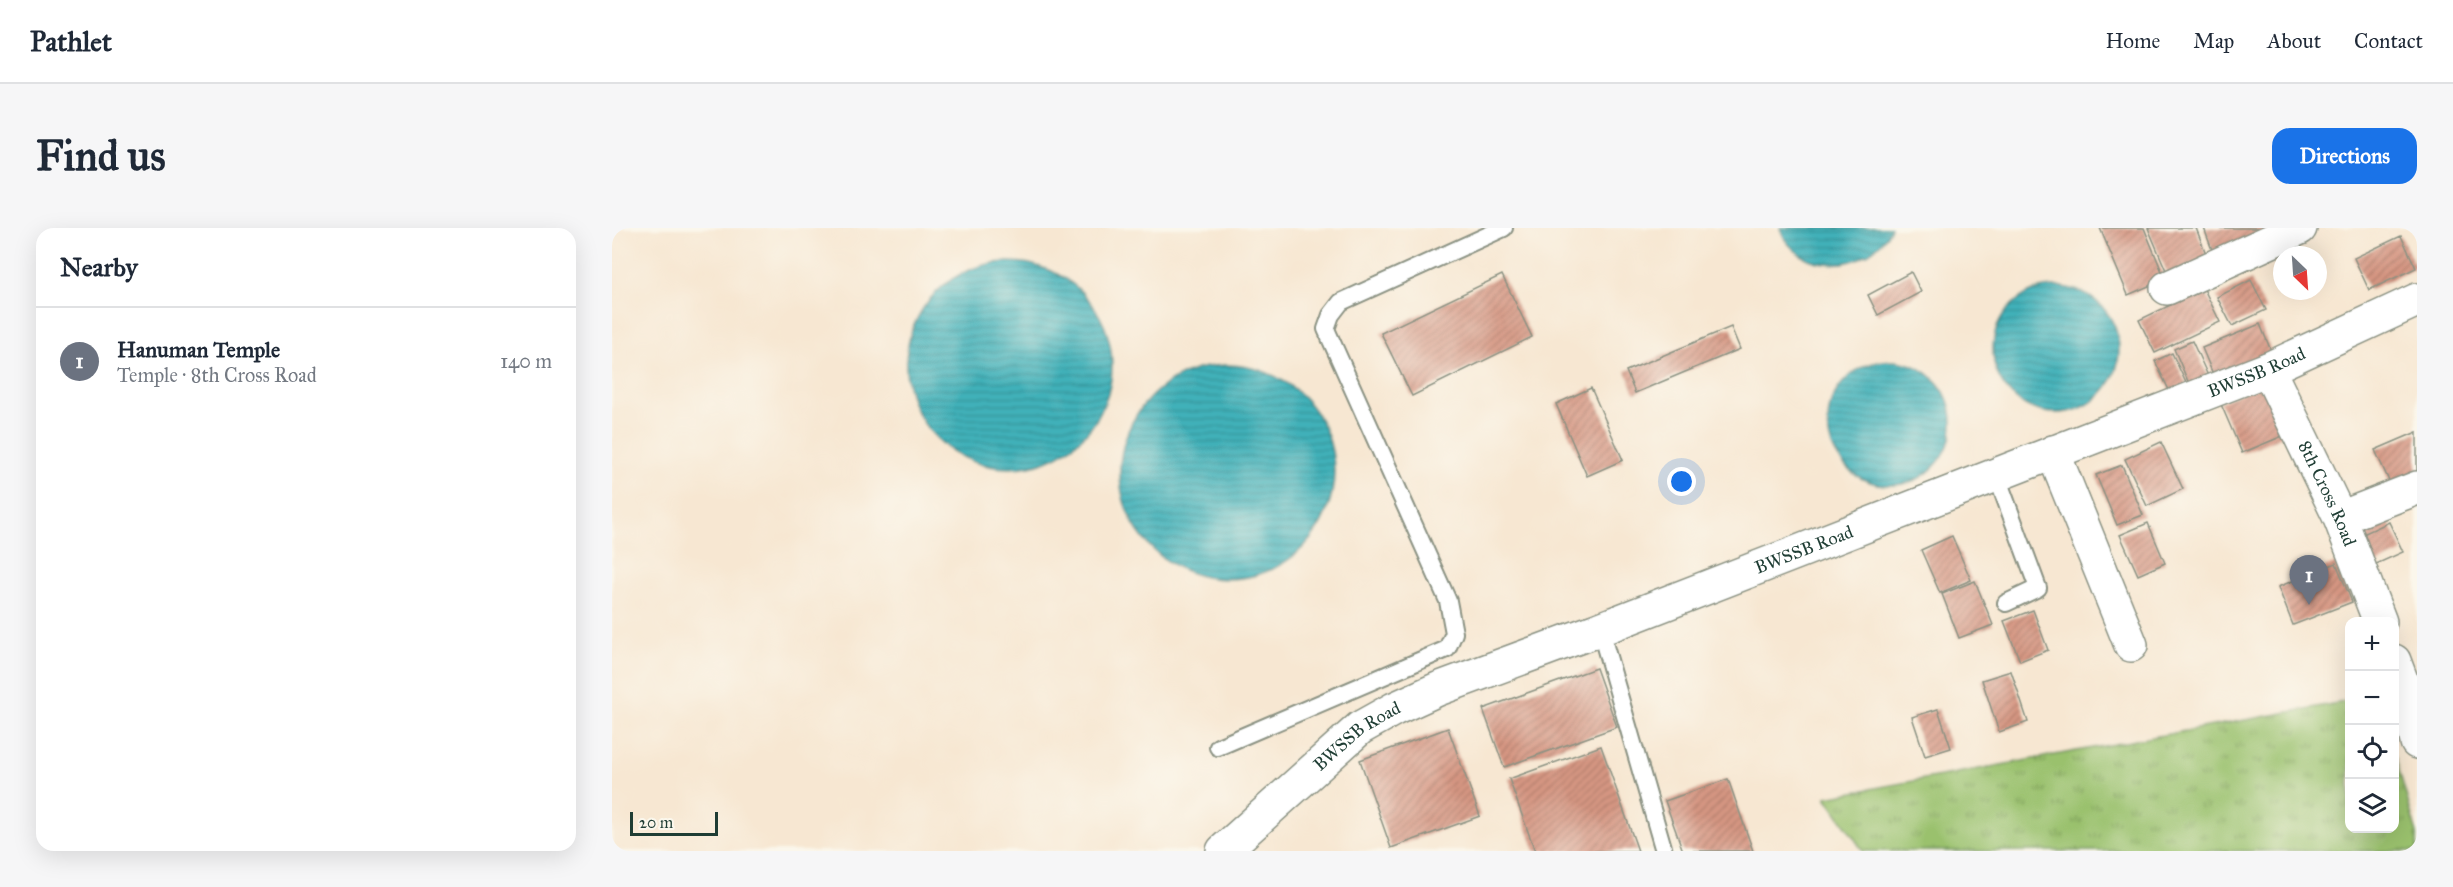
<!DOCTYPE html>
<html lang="en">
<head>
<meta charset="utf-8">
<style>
	:root { --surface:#fff; --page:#f6f6f7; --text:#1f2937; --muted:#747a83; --line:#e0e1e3; --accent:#1a73e8 }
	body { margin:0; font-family:"IM FELL Great Primer",serif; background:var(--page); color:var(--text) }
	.controls { position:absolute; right:18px; bottom:18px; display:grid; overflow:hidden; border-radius:12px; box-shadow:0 6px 24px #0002 }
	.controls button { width:54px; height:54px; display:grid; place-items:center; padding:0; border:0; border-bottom:2px solid var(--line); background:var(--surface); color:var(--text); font:30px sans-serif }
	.compass { position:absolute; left:1661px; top:18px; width:54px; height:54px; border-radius:50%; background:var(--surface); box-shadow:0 6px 24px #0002; rotate:155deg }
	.scale { position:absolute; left:18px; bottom:15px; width:88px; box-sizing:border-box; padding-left:6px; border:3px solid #1f3d34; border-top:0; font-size:16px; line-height:21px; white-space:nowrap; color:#1f3d34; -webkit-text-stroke:4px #fbf7ec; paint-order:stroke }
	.you { position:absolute; left:1070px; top:254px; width:21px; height:21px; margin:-15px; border:4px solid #fff; border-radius:50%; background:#1a73e8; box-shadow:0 0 0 9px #1a73e833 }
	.badge { display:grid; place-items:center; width:39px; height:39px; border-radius:50%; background:var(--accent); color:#fff; font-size:20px; font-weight:700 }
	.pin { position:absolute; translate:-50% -50px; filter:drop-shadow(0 2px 3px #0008) }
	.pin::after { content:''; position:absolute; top:32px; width:21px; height:18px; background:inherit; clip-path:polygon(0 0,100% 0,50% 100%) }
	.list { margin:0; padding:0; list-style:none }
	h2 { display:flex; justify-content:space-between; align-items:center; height:78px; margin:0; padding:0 24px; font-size:26px }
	h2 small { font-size:20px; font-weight:400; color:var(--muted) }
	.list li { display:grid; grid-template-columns:39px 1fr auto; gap:18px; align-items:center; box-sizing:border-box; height:108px; padding:0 24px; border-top:2px solid var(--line) }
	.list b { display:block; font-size:22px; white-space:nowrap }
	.list p { margin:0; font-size:20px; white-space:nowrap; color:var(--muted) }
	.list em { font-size:20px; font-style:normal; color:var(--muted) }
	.icon { flex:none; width:33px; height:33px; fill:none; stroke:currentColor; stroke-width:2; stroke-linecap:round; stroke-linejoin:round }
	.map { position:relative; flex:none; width:1805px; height:623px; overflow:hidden; border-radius:18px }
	header { display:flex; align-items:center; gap:36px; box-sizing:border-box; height:84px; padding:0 30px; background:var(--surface); border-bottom:2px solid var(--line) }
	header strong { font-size:28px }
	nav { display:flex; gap:33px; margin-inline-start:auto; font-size:21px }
	.intro { display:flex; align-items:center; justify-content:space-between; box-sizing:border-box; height:144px; padding:0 36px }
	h1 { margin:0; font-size:42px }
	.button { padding:15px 27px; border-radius:18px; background:var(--accent); color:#fff; font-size:21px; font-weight:700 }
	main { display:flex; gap:36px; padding:0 36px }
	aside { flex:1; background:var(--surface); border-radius:18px; box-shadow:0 6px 24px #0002 }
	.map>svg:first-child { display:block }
</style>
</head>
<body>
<header>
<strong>Pathlet</strong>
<nav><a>Home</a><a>Map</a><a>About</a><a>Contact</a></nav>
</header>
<div class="intro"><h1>Find us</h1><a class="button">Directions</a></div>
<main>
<aside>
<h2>Nearby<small></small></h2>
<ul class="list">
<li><span class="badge" style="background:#6b7280">1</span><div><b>Hanuman Temple</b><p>Temple · 8th Cross Road</p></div><em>140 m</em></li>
</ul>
</aside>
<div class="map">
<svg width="1805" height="623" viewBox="0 0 1805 623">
	<defs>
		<pattern id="grass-tufts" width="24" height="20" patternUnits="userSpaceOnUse" patternTransform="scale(1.5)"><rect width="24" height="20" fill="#9ac16d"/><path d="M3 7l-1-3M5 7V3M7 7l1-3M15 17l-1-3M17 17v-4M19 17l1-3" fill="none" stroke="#7d9e5a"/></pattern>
		<pattern id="water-rules" width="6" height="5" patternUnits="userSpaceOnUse" patternTransform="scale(1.5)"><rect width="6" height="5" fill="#40b1b9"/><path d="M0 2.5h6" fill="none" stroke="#359197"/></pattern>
		<pattern id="building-hatch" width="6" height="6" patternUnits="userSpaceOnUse" patternTransform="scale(1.5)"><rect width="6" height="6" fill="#d69682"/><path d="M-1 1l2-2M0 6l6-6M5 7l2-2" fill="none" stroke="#ad7c6b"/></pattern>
	</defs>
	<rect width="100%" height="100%" fill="#fbf7ec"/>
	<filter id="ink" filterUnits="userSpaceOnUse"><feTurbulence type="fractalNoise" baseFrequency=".0167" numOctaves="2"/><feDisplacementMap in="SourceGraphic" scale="12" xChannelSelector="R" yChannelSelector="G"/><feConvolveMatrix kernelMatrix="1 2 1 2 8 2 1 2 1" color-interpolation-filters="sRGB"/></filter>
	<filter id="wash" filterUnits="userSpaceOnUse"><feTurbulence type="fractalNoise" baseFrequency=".008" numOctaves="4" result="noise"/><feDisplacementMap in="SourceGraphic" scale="24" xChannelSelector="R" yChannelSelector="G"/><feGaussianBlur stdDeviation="1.35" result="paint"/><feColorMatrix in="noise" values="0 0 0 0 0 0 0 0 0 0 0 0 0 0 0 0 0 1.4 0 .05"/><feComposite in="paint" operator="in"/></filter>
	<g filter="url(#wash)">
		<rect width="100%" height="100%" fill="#f7e7d2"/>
		<path fill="url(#grass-tufts)" stroke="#5c7f50" stroke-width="1.5" d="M 1737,473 L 1738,600 L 1782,600 L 1783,528 L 1805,606 L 1805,623 L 1251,623 L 1214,569 Z"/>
		<path fill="url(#water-rules)" stroke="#307776" stroke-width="1.5" d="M 1168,0 L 1279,0 C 1257,46 1185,49 1168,0 Z
			M294 137a103 103 0 1 1 206 0a103 103 0 1 1-206 0Z
			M1381 122a63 63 0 1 1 126 0a63 63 0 1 1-126 0Z
			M1216 195a62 62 0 1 1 124 0a62 62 0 1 1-124 0Z
			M508 244a107 107 0 1 1 214 0a107 107 0 1 1-214 0Z"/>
		<g id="blocks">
			<path fill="url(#building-hatch)" d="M 1488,0 L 1532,0 L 1553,51 L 1516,67 Z
				M 1536,0 L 1584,0 L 1596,31 L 1556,47 Z
				M 1592,0 L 1675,0 L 1603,30 Z
				M 1789,8 L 1804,40 L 1757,62 L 1742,30 Z
				M 1299,44 L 1309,64 L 1266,87 L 1256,67 Z
				M 890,47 L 920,109 L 800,168 L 769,105 Z
				M 1639,52 L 1654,82 L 1620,98 L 1605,69 Z
				M 1592,61 L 1608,94 L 1543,125 L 1527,92 Z
				M 1648,96 L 1664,135 L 1606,158 L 1590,120 Z
				M 1119,99 L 1128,121 L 1023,165 L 1014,143 Z
				M 1580,113 L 1597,150 L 1578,158 L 1562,121 Z
				M 1560,125 L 1575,157 L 1558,164 L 1543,133 Z
				M 1651,156 L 1673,207 L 1630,225 L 1608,174 Z
				M 979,160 L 1011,232 L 975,248 L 944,176 Z
				M 1805,204 L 1805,254 L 1782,264 L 1763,222 Z
				M 1549,214 L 1571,261 L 1535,278 L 1513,231 Z
				M 1510,237 L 1531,287 L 1505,297 L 1484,247 Z
				M 1777,294 L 1791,324 L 1751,342 L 1738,312 Z
				M 1536,295 L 1553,335 L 1526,347 L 1508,307 Z
				M 1340,308 L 1359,352 L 1328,365 L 1309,322 Z
				M 1724,335 L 1740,374 L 1681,397 L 1666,359 Z
				M 1363,353 L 1381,397 L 1347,410 L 1330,366 Z
				M 1421,382 L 1436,422 L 1408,433 L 1392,393 Z
				M 984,440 L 1005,499 L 892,539 L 871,481 Z
				M 1399,443 L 1416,494 L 1387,504 L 1370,452 Z
				M 1326,481 L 1339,520 L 1313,528 L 1300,489 Z
				M 836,500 L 868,588 L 779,620 L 748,532 Z
				M 989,518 L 1026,623 L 923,623 L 897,551 Z
				M 1116,551 L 1141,623 L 1071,623 L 1053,573 Z"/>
		</g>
	</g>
	<g filter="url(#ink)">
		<use href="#blocks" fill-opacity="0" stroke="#8b9283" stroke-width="1.5"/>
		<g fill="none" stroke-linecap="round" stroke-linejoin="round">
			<g stroke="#8b9283" stroke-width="20">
				<path id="service" d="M 1384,246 L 1426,360 L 1394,375
					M 988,401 L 1052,623
					M 606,519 L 835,421 L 842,405 L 836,373 L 714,101 L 719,87 L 729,74 L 892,0"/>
			</g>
			<g stroke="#8b9283" stroke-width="36">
				<g id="minor">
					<path d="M 1555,60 L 1688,0"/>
					<path id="s1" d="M 1656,141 L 1728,290 L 1768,394"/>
					<path d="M 1441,224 L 1519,417"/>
					<path d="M 1728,290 L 1805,260"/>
					<path d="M 1782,433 L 1795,468 L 1805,514"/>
					<path id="s2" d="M 611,623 L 748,500 L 782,481 L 826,461 L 988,401 L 1656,141 L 1805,72"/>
				</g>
			</g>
			<use href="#service" stroke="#fff" stroke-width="16"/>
			<use href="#minor" stroke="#fff" stroke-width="33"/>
		</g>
	</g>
	<g text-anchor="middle" stroke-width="6" stroke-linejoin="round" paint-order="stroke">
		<g font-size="18" fill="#1f3d34" stroke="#fbf7ec">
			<text dy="6" stroke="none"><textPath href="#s2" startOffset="1149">BWSSB Road</textPath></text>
			<text dy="6" stroke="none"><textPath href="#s1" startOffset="138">8th Cross Road</textPath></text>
			<text dy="6" stroke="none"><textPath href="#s2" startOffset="663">BWSSB Road</textPath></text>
			<text dy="6" stroke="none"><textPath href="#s2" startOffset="177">BWSSB Road</textPath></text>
		</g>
	</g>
</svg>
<div class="controls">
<button>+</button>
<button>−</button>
<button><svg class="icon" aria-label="locate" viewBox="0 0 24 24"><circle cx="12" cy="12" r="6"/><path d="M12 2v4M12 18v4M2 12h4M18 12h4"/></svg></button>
<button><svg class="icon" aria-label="layers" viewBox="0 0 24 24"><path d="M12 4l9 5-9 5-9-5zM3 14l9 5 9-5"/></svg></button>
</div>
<svg class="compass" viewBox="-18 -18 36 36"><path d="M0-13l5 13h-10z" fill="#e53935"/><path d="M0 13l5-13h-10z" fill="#747a83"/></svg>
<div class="scale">20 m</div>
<div class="you"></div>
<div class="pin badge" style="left:1697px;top:377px;background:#6b7280">1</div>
</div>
</main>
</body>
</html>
